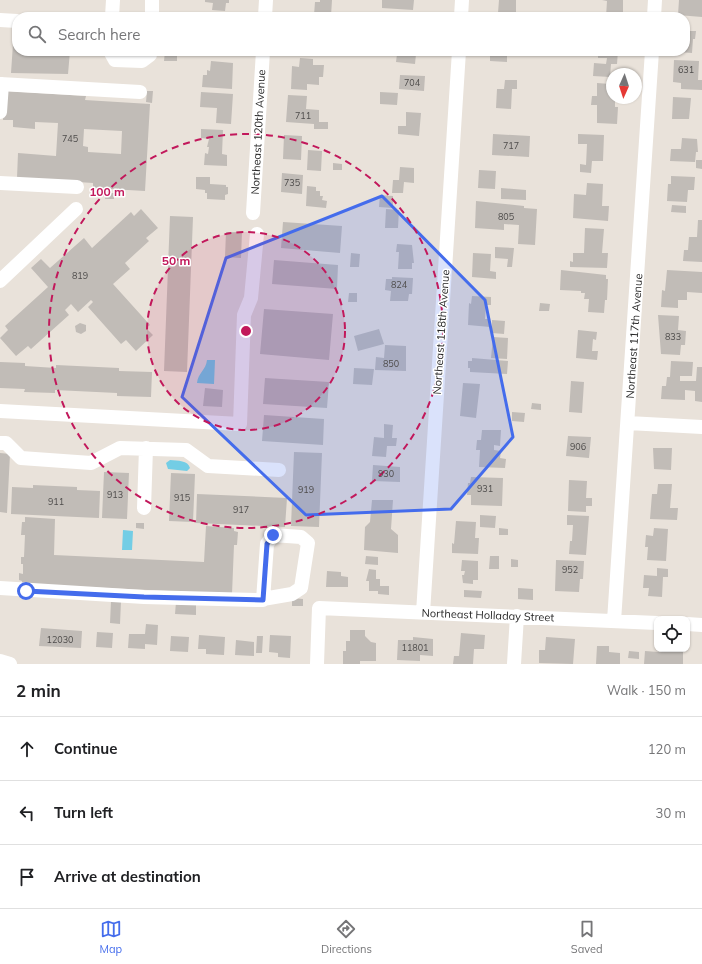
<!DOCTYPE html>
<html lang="en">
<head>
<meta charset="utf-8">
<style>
	:root { --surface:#fff; --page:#f2f2f2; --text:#202124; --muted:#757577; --line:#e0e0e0; --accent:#446cec }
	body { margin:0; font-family:Mulish,sans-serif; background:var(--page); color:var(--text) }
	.controls { position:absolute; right:12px; bottom:12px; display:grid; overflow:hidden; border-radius:8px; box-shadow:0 1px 3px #0004 }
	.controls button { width:36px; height:36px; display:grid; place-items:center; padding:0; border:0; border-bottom:1px solid var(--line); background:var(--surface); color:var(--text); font:20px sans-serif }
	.compass { position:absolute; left:606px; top:68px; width:36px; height:36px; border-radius:50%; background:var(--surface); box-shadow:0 1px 3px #0004; rotate:183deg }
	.stop { position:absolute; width:12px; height:12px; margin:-9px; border:3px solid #446cec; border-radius:50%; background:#fff }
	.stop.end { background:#446cec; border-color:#fff; box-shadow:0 1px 4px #0008 }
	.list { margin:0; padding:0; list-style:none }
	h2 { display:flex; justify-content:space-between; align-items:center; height:52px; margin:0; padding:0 16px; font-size:17px }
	h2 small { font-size:13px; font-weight:400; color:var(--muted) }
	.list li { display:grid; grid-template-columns:26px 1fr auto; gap:12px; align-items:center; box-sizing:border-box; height:64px; padding:0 16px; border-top:1px solid var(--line) }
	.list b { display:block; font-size:15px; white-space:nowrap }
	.list em { font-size:13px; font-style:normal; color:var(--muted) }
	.icon { flex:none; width:22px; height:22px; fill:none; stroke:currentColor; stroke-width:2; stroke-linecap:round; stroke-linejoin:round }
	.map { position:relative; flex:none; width:702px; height:664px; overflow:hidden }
	.search { position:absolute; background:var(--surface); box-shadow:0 1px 3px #0004; left:12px; right:12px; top:12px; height:44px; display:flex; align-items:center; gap:10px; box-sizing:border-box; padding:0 14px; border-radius:16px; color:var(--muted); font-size:15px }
	.sheet { height:244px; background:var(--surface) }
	nav { display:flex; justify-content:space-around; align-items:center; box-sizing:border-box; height:56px; border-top:1px solid var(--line); background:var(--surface); font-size:11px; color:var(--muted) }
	nav a { display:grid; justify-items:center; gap:2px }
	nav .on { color:var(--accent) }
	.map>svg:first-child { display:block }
</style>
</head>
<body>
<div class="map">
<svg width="702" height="664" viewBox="0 0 702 664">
	<rect width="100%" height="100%" fill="#e9e2da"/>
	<path fill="#73cde5" d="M 207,360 L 215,360 L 214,384 L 197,383 C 198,373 206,370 207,360 Z
		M 170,460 C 178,461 188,460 190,468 L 187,471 L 168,469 L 166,463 Z
		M 123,530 L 133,531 L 132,550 L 122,550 Z"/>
	<path fill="#c1bcb7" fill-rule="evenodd" d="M 205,0 L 229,0 L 229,3 L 226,3 L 225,11 L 212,10 L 213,3 L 205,2 Z
		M 320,0 L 332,0 L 331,16 L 314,15 L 315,2 L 320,2 Z
		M 382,0 L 414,0 L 413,10 L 382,8 Z
		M 499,0 L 516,0 L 516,14 L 498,13 Z
		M 602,0 L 623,0 L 623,17 L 606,17 L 607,1 Z
		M 679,0 L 702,0 L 702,17 L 678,15 Z
		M 177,12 L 190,13 L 190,17 L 177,17 Z
		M 193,13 L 208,14 L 208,17 L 193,17 Z
		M 14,29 L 17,29 L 17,51 L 70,51 L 68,74 L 11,73 Z
		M 685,31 L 696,31 L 695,39 L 693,39 L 692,53 L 679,52 L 685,51 Z
		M 165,51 L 177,51 L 177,61 L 164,61 Z
		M 404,51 L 421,51 L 421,54 L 416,54 L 415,64 L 396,62 L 397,54 L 403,54 Z
		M 490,51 L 507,51 L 507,62 L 490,61 Z
		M 598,51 L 618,51 L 617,64 L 611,64 L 610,77 L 593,76 L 594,63 L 606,64 L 607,58 L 598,58 Z
		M 300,58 L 313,59 L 313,65 L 324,65 L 323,77 L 319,77 L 319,85 L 307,84 L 307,90 L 291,89 L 292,66 L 299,67 Z
		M 674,60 L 699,61 L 698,80 L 702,80 L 702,90 L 681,89 L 681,83 L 673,82 Z
		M 211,61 L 233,63 L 232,89 L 202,87 L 203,75 L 207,75 L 207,70 L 210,71 Z
		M 400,75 L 425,76 L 424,91 L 399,89 Z
		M 505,80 L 517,80 L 517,89 L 512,89 L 511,109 L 496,108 L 497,89 L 504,89 Z
		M 597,83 L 610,84 L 610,95 L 615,98 L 615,107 L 618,107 L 617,124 L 597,123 L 597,105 L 591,105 L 592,96 L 597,96 Z
		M 5,91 L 86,96 L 85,100 L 150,104 L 145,191 L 93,188 L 93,183 L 17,178 L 18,153 L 56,156 L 58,123 L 35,122 L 35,129 L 13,127 L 13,120 L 3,120 ZM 84,129 L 122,131 L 121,154 L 88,152 L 88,147 L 83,146 Z
		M 147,91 L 153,91 L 152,103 L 146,102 Z
		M 201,92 L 233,94 L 231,124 L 216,123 L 217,108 L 200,107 Z
		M 380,92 L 398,93 L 397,105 L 380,104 Z
		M 288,95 L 307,96 L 306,109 L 319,110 L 319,122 L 328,122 L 328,129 L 314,129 L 314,124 L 286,122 Z
		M 673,97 L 691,98 L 689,119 L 672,119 Z
		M 406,112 L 421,113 L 419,136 L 398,134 L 398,126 L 406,126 Z
		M 201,129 L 223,130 L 222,154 L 227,155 L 227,166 L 204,165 L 205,153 L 208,154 L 209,147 L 207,147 L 209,139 L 201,138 Z
		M 493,134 L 530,136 L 529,157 L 492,155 Z
		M 578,134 L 604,135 L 603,161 L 592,161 L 591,173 L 580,172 L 580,164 L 586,165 L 587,144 L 578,144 Z
		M 284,135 L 302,136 L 301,160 L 283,159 Z
		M 682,138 L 697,139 L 698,152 L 696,152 L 695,162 L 670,161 L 671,149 L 681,149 Z
		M 308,150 L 322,151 L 321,171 L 307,170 Z
		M 696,160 L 702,160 L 702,169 L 696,168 Z
		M 333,163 L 342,164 L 342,170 L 333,170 Z
		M 400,167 L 414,168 L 414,183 L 404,182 L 403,193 L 392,193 L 393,180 L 399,180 Z
		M 479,170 L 496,171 L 495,189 L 478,188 Z
		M 282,173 L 303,175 L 302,194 L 281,192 Z
		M 671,176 L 695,177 L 694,190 L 688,190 L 687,202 L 667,201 L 668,184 L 671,184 Z
		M 196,177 L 210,177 L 210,184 L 226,185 L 226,187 L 228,187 L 228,194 L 225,195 L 225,200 L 207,199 L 207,193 L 205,193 L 205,190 L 196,189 Z
		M 587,183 L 603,184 L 602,206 L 609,206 L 608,221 L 573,218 L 574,194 L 586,195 Z
		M 307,186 L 316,187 L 316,191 L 320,191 L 320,196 L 323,196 L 322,200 L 327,201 L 326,208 L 306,206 Z
		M 501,188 L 526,190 L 526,200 L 501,199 Z
		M 106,193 L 114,193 L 114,199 L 105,199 Z
		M 380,195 L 393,196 L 393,208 L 379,207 Z
		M 476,201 L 524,206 L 524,208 L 537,209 L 535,245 L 518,244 L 519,225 L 504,224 L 504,230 L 475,228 Z
		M 672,205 L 686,206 L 686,213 L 671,212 Z
		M 141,209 L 158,228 L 146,238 L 149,241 L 125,263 L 130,269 L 113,284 L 150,325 L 146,328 L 153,335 L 136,351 L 126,340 L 121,344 L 88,307 L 93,302 L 91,300 L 78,312 L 71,304 L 65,310 L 69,315 L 31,349 L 28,346 L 16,356 L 0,338 L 8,330 L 5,326 L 48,287 L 31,268 L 41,259 L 50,268 L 84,238 L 92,248 L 131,212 L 134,216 Z
		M 386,209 L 399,210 L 398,228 L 385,228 Z
		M 170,216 L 193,217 L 187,372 L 164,371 Z
		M 698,220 L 702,220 L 702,262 L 683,261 L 684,250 L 688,250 L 689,237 L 697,237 Z
		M 283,222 L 342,226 L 340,253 L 281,248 Z
		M 585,228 L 604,229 L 602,253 L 608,253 L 607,268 L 570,267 L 570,261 L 573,262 L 573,253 L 584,253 Z
		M 226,232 L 242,232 L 241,258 L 225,257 Z
		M 397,244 L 412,245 L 414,263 L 412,263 L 412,269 L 398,269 L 399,252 L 396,252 Z
		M 495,247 L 514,248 L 512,267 L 507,267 L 508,259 L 495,258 Z
		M 351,253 L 360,254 L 359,267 L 350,267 Z
		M 473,253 L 491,254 L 490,271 L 496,272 L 496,279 L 472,277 Z
		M 274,260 L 338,265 L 337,289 L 272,284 Z
		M 561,270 L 606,275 L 606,279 L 608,279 L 607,300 L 605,300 L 604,313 L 588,312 L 589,299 L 584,299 L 585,293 L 581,293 L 581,291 L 560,290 Z
		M 667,270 L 702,272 L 702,293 L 687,292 L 687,300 L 678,300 L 678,308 L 661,307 L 662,290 L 665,291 Z
		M 392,277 L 413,278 L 412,294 L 409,294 L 408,301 L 390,301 L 391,291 L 385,290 L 386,279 L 392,279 Z
		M 349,293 L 357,293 L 357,302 L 348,302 Z
		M 472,296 L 491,297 L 491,305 L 486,305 L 485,319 L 490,319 L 490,327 L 468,325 L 469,303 L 471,304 Z
		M 540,303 L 550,304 L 549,311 L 539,311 Z
		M 264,309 L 333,314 L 329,360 L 260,354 Z
		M 658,315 L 679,316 L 678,330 L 686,331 L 685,345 L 681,345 L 680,355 L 661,354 Z
		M 492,320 L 505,321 L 504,334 L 492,333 Z
		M 80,323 L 86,325 L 86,331 L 81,334 L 76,332 L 75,326 Z
		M 379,329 L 384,344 L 358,351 L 354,336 Z
		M 578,330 L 597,332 L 596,340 L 593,339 L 592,351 L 598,351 L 597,360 L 576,358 Z
		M 493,337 L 508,338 L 507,359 L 491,358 Z
		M 385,345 L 406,346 L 406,371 L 375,370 L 376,357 L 384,358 Z
		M 472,358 L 508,361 L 507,374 L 470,372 L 470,368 L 468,368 L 468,361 L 472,361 Z
		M 671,361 L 693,362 L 692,376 L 680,376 L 680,381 L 696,381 L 697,367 L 702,367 L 702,402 L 695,401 L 695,391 L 685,390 L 685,400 L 661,399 L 662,386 L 666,386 L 667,377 L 670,377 Z
		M 0,362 L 25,363 L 25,366 L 56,368 L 56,365 L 119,368 L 119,371 L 152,372 L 151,397 L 117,396 L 117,393 L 55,390 L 55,393 L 24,392 L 25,389 L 0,388 Z
		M 354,368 L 374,369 L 372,385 L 353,384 Z
		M 265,378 L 329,382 L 327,408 L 263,404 Z
		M 571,381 L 584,382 L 582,413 L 569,412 Z
		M 463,383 L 480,384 L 476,418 L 460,416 Z
		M 205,388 L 223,390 L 222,407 L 203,406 Z
		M 532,403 L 541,404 L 541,410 L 531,409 Z
		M 512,412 L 525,413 L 524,422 L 512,421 Z
		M 264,415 L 324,419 L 323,445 L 262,441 Z
		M 384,424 L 393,425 L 392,438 L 397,438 L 396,446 L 387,446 L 386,457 L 372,456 L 374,437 L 384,438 Z
		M 482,430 L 501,430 L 500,446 L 494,445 L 494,450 L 501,451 L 500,458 L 506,459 L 505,468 L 479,467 L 480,450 L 476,450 L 477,440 L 481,440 Z
		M 568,436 L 591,437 L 589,458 L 566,456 Z
		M 653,448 L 672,448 L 671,470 L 654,469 Z
		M 294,452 L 322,453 L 319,527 L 291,526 Z
		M 0,453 L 10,454 L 7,513 L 0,512 Z
		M 373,465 L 400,467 L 400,482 L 372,481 Z
		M 104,472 L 129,473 L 127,519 L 102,518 Z
		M 171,473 L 195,474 L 193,522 L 169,521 Z
		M 471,477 L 503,478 L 502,506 L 471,505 L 471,495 L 467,495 L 468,483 L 470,483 Z
		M 569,480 L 587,481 L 586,498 L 592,498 L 592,506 L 586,506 L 586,512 L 568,511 Z
		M 658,484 L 672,484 L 670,508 L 678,508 L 677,520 L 650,519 L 652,494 L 657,494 Z
		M 33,485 L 77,487 L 77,490 L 100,491 L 99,518 L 11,514 L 12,487 L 33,488 Z
		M 197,494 L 287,498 L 285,527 L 196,523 Z
		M 372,500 L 393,500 L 391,529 L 398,535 L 398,553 L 364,550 L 365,527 L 370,522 Z
		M 480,515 L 496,516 L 495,528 L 480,527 Z
		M 567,515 L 589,516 L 586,555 L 569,554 L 570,541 L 572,541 L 573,525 L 567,525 Z
		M 25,517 L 55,519 L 54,555 L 204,562 L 206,526 L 234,528 L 234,531 L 238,532 L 237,545 L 234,545 L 232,594 L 22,584 L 22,581 L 19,580 L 19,573 L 23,574 L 23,564 L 21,564 L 21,557 L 24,557 L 25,535 L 21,535 L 22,522 L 25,522 Z
		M 456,521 L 476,522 L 475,538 L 479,538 L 478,554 L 452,553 L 452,543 L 454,544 Z
		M 136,523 L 144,523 L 144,529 L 136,528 Z
		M 499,528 L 508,529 L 508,535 L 499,535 Z
		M 654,528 L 668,529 L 666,561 L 647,560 L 648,547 L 645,547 L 646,535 L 653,536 Z
		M 366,556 L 378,557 L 378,565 L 365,564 Z
		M 490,556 L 499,556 L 499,569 L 489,569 Z
		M 511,559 L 518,560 L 518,567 L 511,567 Z
		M 462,560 L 478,561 L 478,580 L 473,580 L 473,584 L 463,583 L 462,575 L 464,575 L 465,571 L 461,571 Z
		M 556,560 L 584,561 L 583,579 L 580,579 L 579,592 L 555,591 Z
		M 657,568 L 668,569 L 668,577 L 663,577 L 662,597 L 648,596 L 649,588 L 643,588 L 644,575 L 657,576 Z
		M 369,569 L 376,570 L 376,579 L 380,579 L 380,586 L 389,586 L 389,595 L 378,594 L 378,591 L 369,591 L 369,581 L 366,581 Z
		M 327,571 L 341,572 L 341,576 L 348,577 L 348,587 L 326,587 Z
		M 518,588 L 533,589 L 533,600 L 518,599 Z
		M 464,590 L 482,591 L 481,598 L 464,597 Z
		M 292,598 L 303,599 L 303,606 L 292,606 Z
		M 111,601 L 121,601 L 120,624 L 110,623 Z
		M 176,602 L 196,603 L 196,615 L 175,614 Z
		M 146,624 L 158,625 L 157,645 L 145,644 L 145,649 L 128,648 L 129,634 L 145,634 Z
		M 41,628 L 82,631 L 81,648 L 39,646 Z
		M 350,630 L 365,630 L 365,636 L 371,642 L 376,643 L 376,661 L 360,661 L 360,664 L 343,664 L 343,651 L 346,651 L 346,641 L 350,641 Z
		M 97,632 L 113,633 L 112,648 L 96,647 Z
		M 461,633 L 485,635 L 484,649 L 474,649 L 473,664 L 453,664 L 454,656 L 459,656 Z
		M 199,635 L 225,637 L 224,655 L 206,654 L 206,649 L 198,649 Z
		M 270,635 L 291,636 L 290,658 L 278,657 L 278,653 L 269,652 Z
		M 171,636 L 189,637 L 188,652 L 170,651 Z
		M 257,636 L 263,636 L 262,653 L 256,653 Z
		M 413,637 L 433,639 L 433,656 L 420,655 L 420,661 L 397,660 L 398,640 L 413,640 Z
		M 546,637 L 575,639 L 573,664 L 539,663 L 539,650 L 545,650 Z
		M 236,640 L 254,642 L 254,656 L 235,655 Z
		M 597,646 L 609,646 L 609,652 L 620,653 L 620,664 L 596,664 Z
		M 659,649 L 683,649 L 683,664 L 644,664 L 645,651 L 658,652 Z
		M 629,651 L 639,652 L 639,659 L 628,658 Z"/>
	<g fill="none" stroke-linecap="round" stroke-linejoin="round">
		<path stroke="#fff" stroke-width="14" d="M 112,17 L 113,0
			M 152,17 L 152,0
			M 265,17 L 266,0
			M 461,17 L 462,0
			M 654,17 L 655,0
			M 0,20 L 17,21
			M 110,51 L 115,60 L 142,61 L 150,55 L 150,51
			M 0,84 L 140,92
			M 0,112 L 2,84
			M 0,183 L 77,187
			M 253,213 L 263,51
			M 0,281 L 76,209
			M 0,411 L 240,424 L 244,315 L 251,298 L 257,234
			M 628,423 L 702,427
			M 0,443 L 6,443 L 21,458 L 91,463 L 120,448 L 186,450 L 208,466 L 279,470
			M 144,508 L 146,448
			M 0,588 L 144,597 L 257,600 L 292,594 L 301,588 L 308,543 L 301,537 L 273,535 L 267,544 L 263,600
			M 423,613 L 459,51
			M 614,621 L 652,51
			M 687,624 L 702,625
			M 0,661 L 10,664
			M 317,664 L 319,608 L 657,623
			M 514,664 L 517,616"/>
	</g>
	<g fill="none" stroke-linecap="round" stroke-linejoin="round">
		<path stroke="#446cec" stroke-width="5" d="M 26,591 L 144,597 L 263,600 L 267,544 L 273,535"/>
	</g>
	<path fill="#446cec" fill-opacity="0.2" stroke="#446cec" stroke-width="3" stroke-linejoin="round" d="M 382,196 L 485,300 L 513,437 L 451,509 L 306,515 L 182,397 L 226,258 Z"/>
	<circle cx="246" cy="331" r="99" fill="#c2185b" fill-opacity=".12"/>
	<g fill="none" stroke="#c2185b" stroke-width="2" stroke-dasharray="7 5">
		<circle cx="246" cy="331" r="99"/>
		<circle cx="246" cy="331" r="197"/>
	</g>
	<g text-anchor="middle" stroke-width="3" stroke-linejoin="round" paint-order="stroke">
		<g font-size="9" fill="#4e4c4b">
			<text x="686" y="73">631</text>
			<text x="412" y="86">704</text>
			<text x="303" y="119">711</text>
			<text x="70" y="142">745</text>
			<text x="511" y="149">717</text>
			<text x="292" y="186">735</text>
			<text x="506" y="220">805</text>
			<text x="80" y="279">819</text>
			<text x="399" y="288">824</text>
			<text x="673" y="340">833</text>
			<text x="391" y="367">850</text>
			<text x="578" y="450">906</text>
			<text x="386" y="477">930</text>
			<text x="485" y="492">931</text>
			<text x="306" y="493">919</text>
			<text x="115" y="498">913</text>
			<text x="182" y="501">915</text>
			<text x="56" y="505">911</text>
			<text x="241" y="513">917</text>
			<text x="570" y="573">952</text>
			<text x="60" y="643">12030</text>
			<text x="415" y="651">11801</text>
		</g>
		<g font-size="11" fill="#272727" stroke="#fff">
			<text transform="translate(258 132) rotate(-87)" y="4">Northeast 120th Avenue</text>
			<text transform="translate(441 332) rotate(-86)" y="4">Northeast 118th Avenue</text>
			<text transform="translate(634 336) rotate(-86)" y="4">Northeast 117th Avenue</text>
			<text transform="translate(488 615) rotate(2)" y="4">Northeast Holladay Street</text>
		</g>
	</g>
	<circle cx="246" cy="331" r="6" fill="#c2185b" stroke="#fff" stroke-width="2"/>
	<g font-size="12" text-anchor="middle" font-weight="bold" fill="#c2185b" stroke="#fff" stroke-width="3" stroke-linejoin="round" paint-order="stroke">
		<text x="107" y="196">100 m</text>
		<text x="176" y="265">50 m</text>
	</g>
</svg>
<div class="controls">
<button><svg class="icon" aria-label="locate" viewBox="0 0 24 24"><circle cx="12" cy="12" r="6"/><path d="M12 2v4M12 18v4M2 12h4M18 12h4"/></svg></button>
</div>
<svg class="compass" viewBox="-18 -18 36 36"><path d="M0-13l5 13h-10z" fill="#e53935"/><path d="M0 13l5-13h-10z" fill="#757577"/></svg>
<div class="stop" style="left:26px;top:591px"></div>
<div class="stop end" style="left:273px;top:535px"></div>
<div class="search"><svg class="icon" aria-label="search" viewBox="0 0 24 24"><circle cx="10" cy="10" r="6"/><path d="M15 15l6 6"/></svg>Search here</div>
</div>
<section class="sheet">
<h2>2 min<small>Walk · 150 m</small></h2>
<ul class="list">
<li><svg class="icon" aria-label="ahead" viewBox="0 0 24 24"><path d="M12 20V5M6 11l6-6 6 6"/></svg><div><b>Continue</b></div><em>120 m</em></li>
<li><svg class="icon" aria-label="left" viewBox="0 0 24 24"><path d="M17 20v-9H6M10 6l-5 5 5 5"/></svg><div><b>Turn left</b></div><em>30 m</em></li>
<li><svg class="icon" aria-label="arrive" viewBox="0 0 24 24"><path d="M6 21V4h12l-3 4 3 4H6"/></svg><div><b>Arrive at destination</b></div></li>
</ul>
</section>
<nav>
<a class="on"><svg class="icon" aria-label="map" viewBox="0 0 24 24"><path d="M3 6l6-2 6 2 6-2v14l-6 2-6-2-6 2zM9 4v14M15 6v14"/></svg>Map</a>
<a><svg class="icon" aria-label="directions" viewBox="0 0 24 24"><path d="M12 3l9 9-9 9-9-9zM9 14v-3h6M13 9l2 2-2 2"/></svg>Directions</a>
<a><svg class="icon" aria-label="saved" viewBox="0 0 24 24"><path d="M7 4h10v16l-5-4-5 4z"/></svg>Saved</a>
</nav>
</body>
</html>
